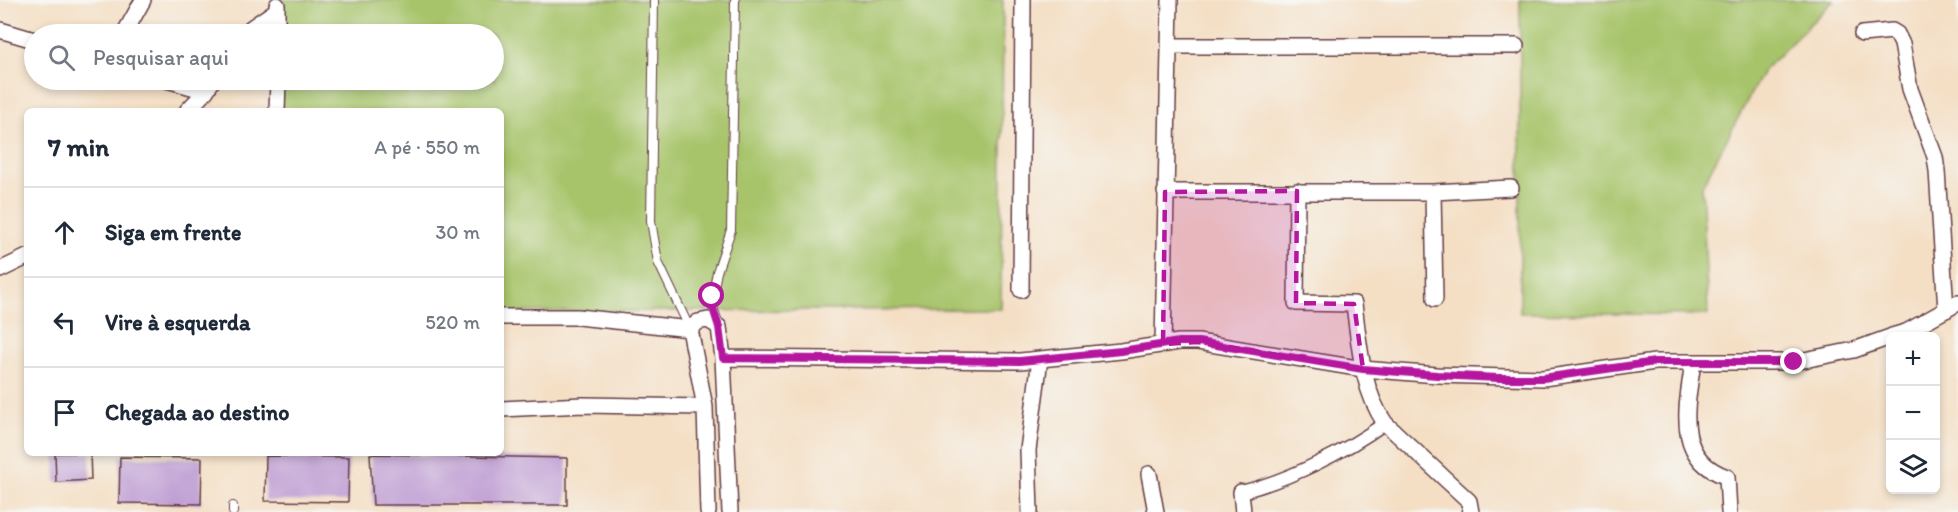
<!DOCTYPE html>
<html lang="pt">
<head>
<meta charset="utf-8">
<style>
	:root { --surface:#fff; --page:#f6f6f7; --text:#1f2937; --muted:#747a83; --line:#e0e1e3 }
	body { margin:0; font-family:Itim,sans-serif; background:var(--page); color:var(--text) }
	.controls { position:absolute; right:18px; bottom:18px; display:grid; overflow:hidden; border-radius:9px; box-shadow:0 3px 9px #0003 }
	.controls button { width:54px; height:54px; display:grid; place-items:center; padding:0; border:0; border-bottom:2px solid var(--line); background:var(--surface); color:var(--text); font:30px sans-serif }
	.stop { position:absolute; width:18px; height:18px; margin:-14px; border:4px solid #b5179e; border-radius:50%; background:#fff }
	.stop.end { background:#b5179e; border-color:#fff; box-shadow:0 2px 6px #0008 }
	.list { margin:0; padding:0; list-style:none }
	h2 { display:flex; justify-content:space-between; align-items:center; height:78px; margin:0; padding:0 24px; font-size:26px }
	h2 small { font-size:20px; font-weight:400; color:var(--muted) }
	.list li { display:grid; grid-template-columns:39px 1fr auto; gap:18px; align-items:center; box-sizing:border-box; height:90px; padding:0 24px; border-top:2px solid var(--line) }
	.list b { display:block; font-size:22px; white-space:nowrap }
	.list em { font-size:20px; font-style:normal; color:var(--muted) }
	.icon { flex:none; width:33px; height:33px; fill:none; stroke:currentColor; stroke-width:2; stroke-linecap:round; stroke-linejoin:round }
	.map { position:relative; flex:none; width:1958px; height:512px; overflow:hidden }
	.search { position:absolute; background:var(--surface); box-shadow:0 3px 9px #0003; left:24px; top:24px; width:480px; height:66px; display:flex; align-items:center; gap:15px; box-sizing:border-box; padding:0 21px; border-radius:33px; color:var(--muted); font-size:22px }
	.panel { position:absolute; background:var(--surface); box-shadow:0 3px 9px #0003; left:24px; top:108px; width:480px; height:348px; border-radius:9px }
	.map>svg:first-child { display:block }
</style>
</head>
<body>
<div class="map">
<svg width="1958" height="512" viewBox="0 0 1958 512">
	<rect width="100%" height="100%" fill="#f6f6f2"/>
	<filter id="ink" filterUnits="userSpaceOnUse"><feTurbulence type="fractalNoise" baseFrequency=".0167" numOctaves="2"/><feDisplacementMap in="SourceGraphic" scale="12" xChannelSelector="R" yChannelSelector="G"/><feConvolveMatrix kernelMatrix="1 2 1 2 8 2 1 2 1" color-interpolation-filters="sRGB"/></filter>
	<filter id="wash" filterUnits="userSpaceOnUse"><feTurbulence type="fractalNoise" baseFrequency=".008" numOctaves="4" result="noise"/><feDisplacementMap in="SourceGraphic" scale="24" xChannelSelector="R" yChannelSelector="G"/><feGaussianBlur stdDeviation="1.35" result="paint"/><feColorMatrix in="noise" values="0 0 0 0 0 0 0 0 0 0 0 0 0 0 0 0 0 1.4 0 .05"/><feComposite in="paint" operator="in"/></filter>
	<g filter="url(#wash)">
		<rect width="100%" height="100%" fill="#f4dfc5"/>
		<path fill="#a7c46b" stroke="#78724b" stroke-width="1.5" d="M 282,0 L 1003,0 L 1001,309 L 501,312 L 501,111 L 281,111 L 281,80 L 494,80 L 494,34 L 282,34 Z
			M 1520,0 L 1834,0 L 1763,71 L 1702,186 L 1708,315 L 1520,313 Z"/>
		<g id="blocks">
			<path fill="#bc99d2" d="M 55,453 L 90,453 L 91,480 L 56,482 Z
				M 370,454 L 567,458 L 567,505 L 373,505 Z
				M 266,456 L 349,457 L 348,502 L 265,501 Z
				M 120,457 L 202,458 L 201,504 L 119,503 Z"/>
		</g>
	</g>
	<g filter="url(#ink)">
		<use href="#blocks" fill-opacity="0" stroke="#643c42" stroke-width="1.5"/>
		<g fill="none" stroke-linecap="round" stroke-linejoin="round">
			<g stroke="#643c42" stroke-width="10">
				<path id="service" d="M 654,0 L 651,221 L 658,262 L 690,329
					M 719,325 L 711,302 L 717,272 L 731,230 L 735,0
					M 233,512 L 233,506"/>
			</g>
			<g stroke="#643c42" stroke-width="15">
				<path id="pedestrian" d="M 1241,492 C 1289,480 1345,452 1385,423"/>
			</g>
			<g stroke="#643c42" stroke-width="18">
				<path id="minor" d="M 277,5 L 277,34
					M 0,30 L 34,40
					M 124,34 L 143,0
					M 246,34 L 251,28 L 277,10
					M 1862,34 L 1892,31 L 1897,34 L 1902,44 L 1910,89 L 1935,157 L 1937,171 L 1946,310
					M 1170,46 L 1516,46
					M 167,80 L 206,91 L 213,80
					M 187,111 L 206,91
					M 277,111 L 278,80
					M 1297,191 L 1296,303 L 1354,304 C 1359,343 1362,391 1385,423 L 1469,501 L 1471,512
					M 1165,192 L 1433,192 L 1511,188
					M 1433,192 L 1435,299
					M 0,270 L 27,257
					M 1021,290 L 1023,0
					M 501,317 L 578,317 L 690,329 L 698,322 L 708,320 L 719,327 L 723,358 L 730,512
					M 690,329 L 705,407 L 708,512
					M 1892,336 L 1906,332 L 1958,303
					M 1163,344 L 1170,0
					M 723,358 L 1020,361 L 1121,351 L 1179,342 L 1198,342 L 1363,369 L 1437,375 L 1543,378 L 1655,362 L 1794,362 L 1854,350 L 1890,337
					M 1693,362 C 1687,406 1673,458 1727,477 L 1729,512
					M 501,409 L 583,405 L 705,407
					M 1149,474 L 1156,512
					M 1241,492 L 1243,512
					M 1030,512 L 1028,450 L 1040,359"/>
			</g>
			<use href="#service" stroke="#fff" stroke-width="8"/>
			<use href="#pedestrian" stroke="#fff" stroke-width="12"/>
			<use href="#minor" stroke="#fff" stroke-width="15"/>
		</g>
	</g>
	<g fill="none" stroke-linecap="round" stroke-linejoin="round" filter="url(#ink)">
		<path stroke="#b5179e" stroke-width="8" d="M 712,296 L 711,302 L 719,327 L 723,358 L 1020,361 L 1121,351 L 1179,342 L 1198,342 L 1363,369 L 1437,375 L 1498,378 L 1543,378 L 1655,362 L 1794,362"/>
	</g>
	<path fill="#b5179e" fill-opacity="0.2" stroke="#b5179e" stroke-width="4.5" stroke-dasharray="12 8" stroke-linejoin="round" d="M 1297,191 L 1296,303 L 1354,304 L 1363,369 L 1198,342 L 1163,344 L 1165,192 Z"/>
</svg>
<div class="controls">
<button>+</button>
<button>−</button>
<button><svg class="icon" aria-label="layers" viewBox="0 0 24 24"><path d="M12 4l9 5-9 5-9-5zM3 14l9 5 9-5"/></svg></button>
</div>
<div class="stop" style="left:712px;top:296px"></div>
<div class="stop end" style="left:1794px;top:362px"></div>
<div class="search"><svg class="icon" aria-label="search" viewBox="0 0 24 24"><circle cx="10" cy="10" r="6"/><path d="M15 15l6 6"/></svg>Pesquisar aqui</div>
<section class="panel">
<h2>7 min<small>A pé · 550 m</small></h2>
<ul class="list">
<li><svg class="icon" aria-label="ahead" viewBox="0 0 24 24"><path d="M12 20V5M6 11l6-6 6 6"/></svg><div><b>Siga em frente</b></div><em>30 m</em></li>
<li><svg class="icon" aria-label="left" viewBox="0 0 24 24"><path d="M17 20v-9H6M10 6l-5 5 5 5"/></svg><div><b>Vire à esquerda</b></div><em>520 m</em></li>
<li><svg class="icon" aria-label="arrive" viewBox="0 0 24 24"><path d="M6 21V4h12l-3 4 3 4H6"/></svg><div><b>Chegada ao destino</b></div></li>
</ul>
</section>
</div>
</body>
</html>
